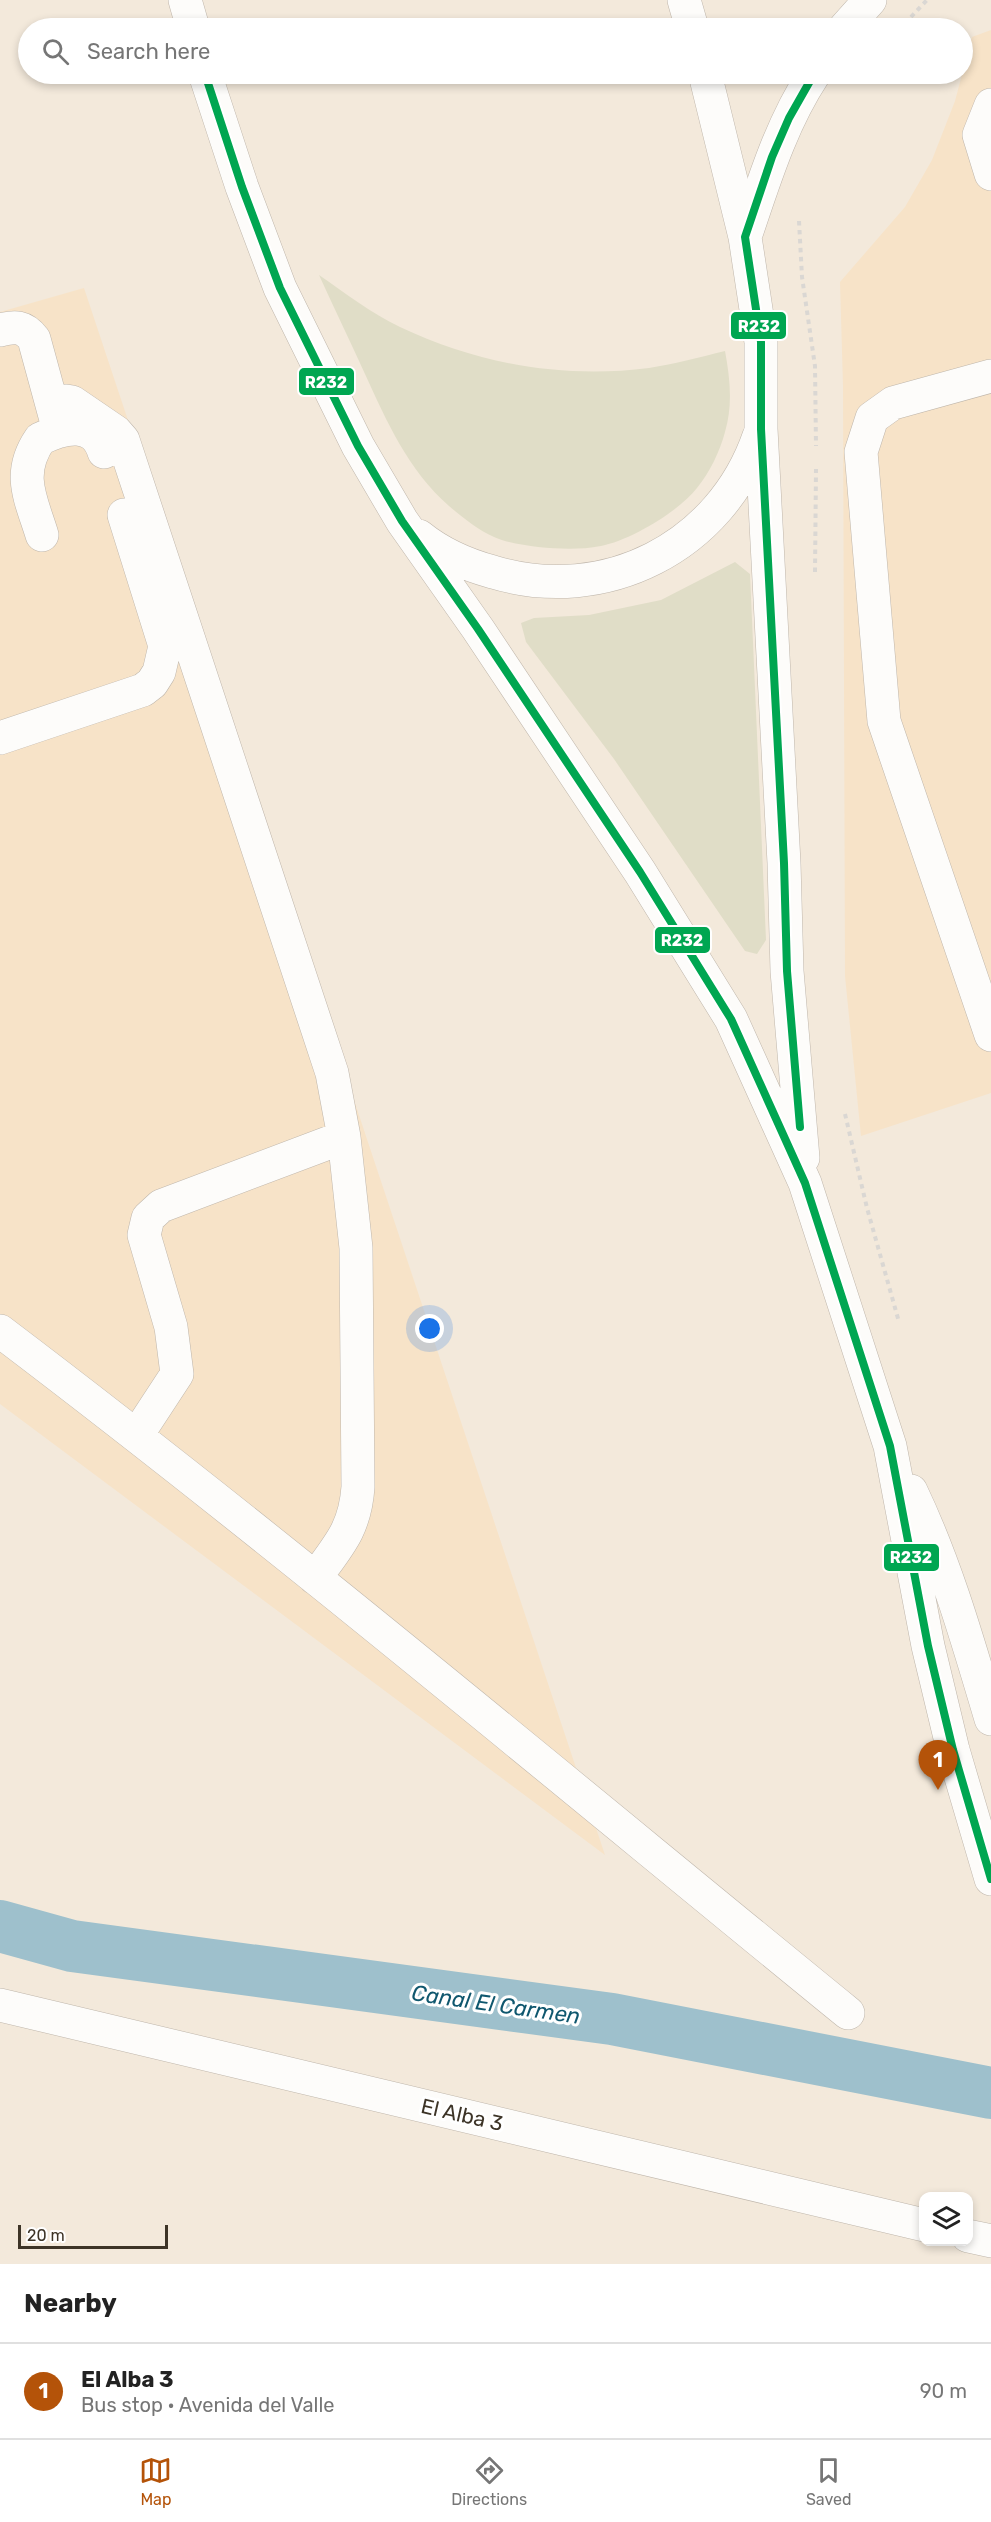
<!DOCTYPE html>
<html lang="en">
<head>
<meta charset="utf-8">
<style>
	:root { --surface:#fff; --page:#f2f2f2; --text:#222; --muted:#767676; --line:#e0e0e0; --accent:#b45309 }
	body { margin:0; font-family:Rubik,sans-serif; background:var(--page); color:var(--text) }
	.controls { position:absolute; right:18px; bottom:18px; display:grid; overflow:hidden; border-radius:12px; box-shadow:0 3px 9px #0003 }
	.controls button { width:54px; height:54px; display:grid; place-items:center; padding:0; border:0; border-bottom:2px solid var(--line); background:var(--surface); color:var(--text); font:30px sans-serif }
	.scale { position:absolute; left:18px; bottom:15px; width:150px; box-sizing:border-box; padding-left:6px; border:3px solid #3d3427; border-top:0; font-size:16px; line-height:21px; white-space:nowrap; color:#3d3427; -webkit-text-stroke:4px #fff; paint-order:stroke }
	.you { position:absolute; left:430px; top:1329px; width:21px; height:21px; margin:-15px; border:4px solid #fff; border-radius:50%; background:#1a73e8; box-shadow:0 0 0 9px #1a73e833 }
	.badge { display:grid; place-items:center; width:39px; height:39px; border-radius:50%; background:var(--accent); color:#fff; font-size:20px; font-weight:700 }
	.pin { position:absolute; translate:-50% -50px; filter:drop-shadow(0 2px 3px #0008) }
	.pin::after { content:''; position:absolute; top:32px; width:21px; height:18px; background:inherit; clip-path:polygon(0 0,100% 0,50% 100%) }
	.list { margin:0; padding:0; list-style:none }
	h2 { display:flex; justify-content:space-between; align-items:center; height:78px; margin:0; padding:0 24px; font-size:26px }
	h2 small { font-size:20px; font-weight:400; color:var(--muted) }
	.list li { display:grid; grid-template-columns:39px 1fr auto; gap:18px; align-items:center; box-sizing:border-box; height:96px; padding:0 24px; border-top:2px solid var(--line) }
	.list b { display:block; font-size:22px; white-space:nowrap }
	.list p { margin:0; font-size:20px; white-space:nowrap; color:var(--muted) }
	.list em { font-size:20px; font-style:normal; color:var(--muted) }
	.icon { flex:none; width:33px; height:33px; fill:none; stroke:currentColor; stroke-width:2; stroke-linecap:round; stroke-linejoin:round }
	.map { position:relative; flex:none; width:991px; height:2264px; overflow:hidden }
	.search { position:absolute; background:var(--surface); box-shadow:0 3px 9px #0003; left:18px; right:18px; top:18px; height:66px; display:flex; align-items:center; gap:15px; box-sizing:border-box; padding:0 21px; border-radius:33px; color:var(--muted); font-size:22px }
	.sheet { height:174px; background:var(--surface) }
	nav { display:flex; justify-content:space-around; align-items:center; box-sizing:border-box; height:84px; border-top:2px solid var(--line); background:var(--surface); font-size:16px; color:var(--muted) }
	nav a { display:grid; justify-items:center; gap:3px }
	nav .on { color:var(--accent) }
	.map>svg:first-child { display:block }
</style>
</head>
<body>
<div class="map">
<svg width="991" height="2264" viewBox="0 0 991 2264">
	<rect width="100%" height="100%" fill="#f3e9db"/>
	<path fill="#f7e3c8" d="M 991,30 L 991,1093 L 861,1136 L 845,976 L 843,386 L 840,282 L 905,207 L 932,160 L 955,101 L 972,37 Z
		M 84,288 L 605,1855 L 0,1404 L 0,312 Z"/>
	<path fill="#e0ddc7" d="M 319,275 C 345,293 371,313 400,327 C 478,364 563,379 649,368 C 675,364 700,357 725,351 C 730,378 733,405 725,432 C 720,451 710,472 697,488 C 678,512 631,540 601,546 C 580,550 559,549 538,547 C 524,545 507,543 494,537 C 478,530 462,517 449,506 C 408,470 387,422 365,374 C 350,341 334,308 319,275 Z
		M 735,562 L 750,574 L 766,940 L 757,954 L 745,951 L 614,759 L 526,642 L 521,623 L 534,618 L 589,615 L 661,600 Z"/>
	<g fill="none" stroke-linecap="round" stroke-linejoin="round">
		<path stroke="#9ec0cc" stroke-width="52" d="M 0,1926 L 72,1946 L 612,2019 L 991,2093"/>
		<g stroke="#bfb6ab" stroke-width="34">
			<path id="minor" d="M 185,0 L 193,28
				M 684,0 L 692,28
				M 845,28 L 870,0
				M 205,74 L 242,187 L 280,288 L 358,446 L 402,521 L 478,629 L 640,872 L 731,1019 L 805,1183 L 890,1446 L 928,1646 L 953,1750 L 991,1879
				M 705,74 L 745,237 L 761,342 L 761,429 L 784,863 L 787,971 L 803,1158
				M 991,105 L 979,135 L 991,174
				M 745,237 C 764,181 781,124 814,74
				M 0,330 C 15,326 24,326 34,339 L 58,427
				M 991,376 L 893,403 L 872,418 L 861,452 L 884,721 L 991,1035
				M 52,405 L 66,401 L 72,402 L 116,432 L 123,440 L 332,1073 L 344,1137 L 356,1248 L 358,1487 C 355,1529 339,1545 315,1578
				M 42,535 C 31,499 16,474 40,439 C 64,427 94,420 104,452
				M 419,536 C 440,553 467,565 493,572 C 605,606 721,547 759,436
				M 0,738 L 143,690 L 152,683 L 159,672 L 165,646 L 124,515
				M 0,1331 C 289,1550 567,1784 848,2013
				M 137,1435 L 177,1374 L 171,1327 L 144,1235 L 148,1218 L 161,1206 L 344,1137
				M 911,1491 C 946,1564 968,1642 991,1719
				M 0,2005 L 924,2225
				M 968,2236 L 991,2241"/>
		</g>
		<path stroke="#dad7d3" stroke-width="4" stroke-dasharray="4.5 4.5" stroke-linecap="butt" d="M 911,17 L 927,0
			M 799,221 L 802,277 L 815,366 L 816,446
			M 815,572 L 816,469
			M 845,1114 L 867,1208 L 899,1322"/>
		<use href="#minor" stroke="#fdfcfa" stroke-width="33"/>
		<g stroke="#fff" stroke-width="12">
			<path id="bus-1" d="M 205,74 L 242,187 L 280,288 L 358,446 L 402,521 L 478,629 L 640,872 L 731,1019 L 805,1183 L 890,1446 L 928,1646 L 953,1750 L 991,1879
				M 800,1127 L 787,971 L 784,863 L 761,429 L 761,342 L 745,237 L 772,157 L 789,118 L 814,74"/>
		</g>
		<use href="#bus-1" stroke="#00a651" stroke-width="8"/>
	</g>
	<g text-anchor="middle" stroke-width="6" stroke-linejoin="round" paint-order="stroke">
		<g font-size="21" fill="#3d3427" stroke="#fff">
			<text transform="translate(462 2115) rotate(13)" y="7">El Alba 3</text>
		</g>
		<g font-size="22" font-style="italic" fill="#0f576e" stroke="#fff">
			<text transform="translate(496 2004) rotate(8)" y="8">Canal El Carmen</text>
		</g>
	</g>
	<g stroke="#fff" stroke-width="2">
		<rect x="730" y="311" width="57" height="29" rx="6" fill="#00a651"/>
		<rect x="298" y="367" width="57" height="29" rx="6" fill="#00a651"/>
		<rect x="654" y="926" width="57" height="28" rx="6" fill="#00a651"/>
		<rect x="883" y="1543" width="57" height="29" rx="6" fill="#00a651"/>
	</g>
	<g font-size="16" text-anchor="middle" font-weight="bold" fill="#fff">
		<text x="759" y="332">R232</text>
		<text x="326" y="388">R232</text>
		<text x="682" y="946">R232</text>
		<text x="911" y="1563">R232</text>
	</g>
</svg>
<div class="controls">
<button><svg class="icon" aria-label="layers" viewBox="0 0 24 24"><path d="M12 4l9 5-9 5-9-5zM3 14l9 5 9-5"/></svg></button>
</div>
<div class="scale">20 m</div>
<div class="you"></div>
<div class="pin badge" style="left:938px;top:1790px">1</div>
<div class="search"><svg class="icon" aria-label="search" viewBox="0 0 24 24"><circle cx="10" cy="10" r="6"/><path d="M15 15l6 6"/></svg>Search here</div>
</div>
<section class="sheet">
<h2>Nearby<small></small></h2>
<ul class="list">
<li><span class="badge">1</span><div><b>El Alba 3</b><p>Bus stop · Avenida del Valle</p></div><em>90 m</em></li>
</ul>
</section>
<nav>
<a class="on"><svg class="icon" aria-label="map" viewBox="0 0 24 24"><path d="M3 6l6-2 6 2 6-2v14l-6 2-6-2-6 2zM9 4v14M15 6v14"/></svg>Map</a>
<a><svg class="icon" aria-label="directions" viewBox="0 0 24 24"><path d="M12 3l9 9-9 9-9-9zM9 14v-3h6M13 9l2 2-2 2"/></svg>Directions</a>
<a><svg class="icon" aria-label="saved" viewBox="0 0 24 24"><path d="M7 4h10v16l-5-4-5 4z"/></svg>Saved</a>
</nav>
</body>
</html>
